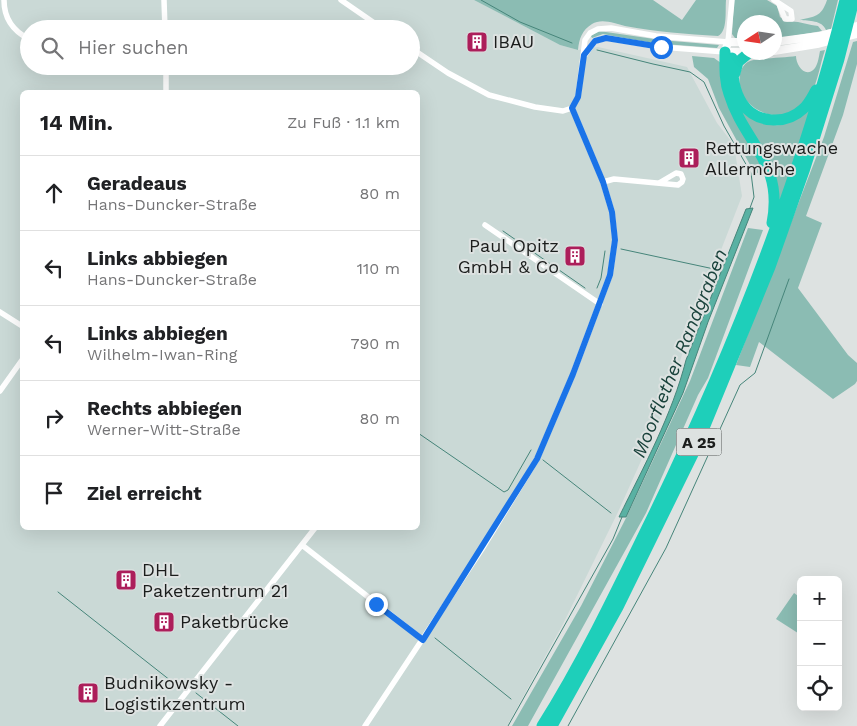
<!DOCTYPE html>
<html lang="de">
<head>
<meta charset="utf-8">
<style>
	:root { --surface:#fff; --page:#f2f2f2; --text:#202124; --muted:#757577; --line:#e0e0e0 }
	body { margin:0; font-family:"Work Sans",sans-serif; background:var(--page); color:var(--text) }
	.controls { position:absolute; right:15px; bottom:15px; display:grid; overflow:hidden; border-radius:8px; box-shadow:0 5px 20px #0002 }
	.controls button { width:45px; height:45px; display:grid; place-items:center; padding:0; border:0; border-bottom:1px solid var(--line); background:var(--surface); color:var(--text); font:25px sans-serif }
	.compass { position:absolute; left:737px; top:15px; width:45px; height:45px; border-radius:50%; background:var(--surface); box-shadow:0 5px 20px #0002; rotate:258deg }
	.stop { position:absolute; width:15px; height:15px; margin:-11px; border:4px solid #1a73e8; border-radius:50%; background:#fff }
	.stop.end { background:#1a73e8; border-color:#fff; box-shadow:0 1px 5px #0008 }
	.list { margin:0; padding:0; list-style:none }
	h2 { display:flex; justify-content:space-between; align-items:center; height:65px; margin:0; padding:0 20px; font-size:21px }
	h2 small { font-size:16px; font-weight:400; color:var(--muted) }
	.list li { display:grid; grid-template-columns:32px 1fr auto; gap:15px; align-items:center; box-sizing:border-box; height:75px; padding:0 20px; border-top:1px solid var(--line) }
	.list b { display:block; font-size:19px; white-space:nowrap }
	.list p { margin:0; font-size:16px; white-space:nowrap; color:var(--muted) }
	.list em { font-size:16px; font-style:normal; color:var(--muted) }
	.icon { flex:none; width:28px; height:28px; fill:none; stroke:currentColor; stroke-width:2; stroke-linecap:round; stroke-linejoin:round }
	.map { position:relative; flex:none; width:857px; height:726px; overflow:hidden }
	.search { position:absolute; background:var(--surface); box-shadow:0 5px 20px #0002; left:20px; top:20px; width:400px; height:55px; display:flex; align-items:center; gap:12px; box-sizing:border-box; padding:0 18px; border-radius:28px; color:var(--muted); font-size:19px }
	.panel { position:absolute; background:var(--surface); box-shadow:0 5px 20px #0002; left:20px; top:90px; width:400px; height:440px; border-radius:8px }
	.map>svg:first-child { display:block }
</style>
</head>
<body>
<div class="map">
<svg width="857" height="726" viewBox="0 0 857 726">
	<rect width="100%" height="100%" fill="#dde2e1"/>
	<path fill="#cad9d6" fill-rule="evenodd" d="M 0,0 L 474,0 L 560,45 L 578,50 L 598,47 L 687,67 L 717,123 L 734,145 L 742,196 L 693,322 L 663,412 L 618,512 L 563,624 L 507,726 L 0,726 ZM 29,29 L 411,29 L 411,66 L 29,66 ZM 22,92 L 418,92 L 418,528 L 22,528 Z"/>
	<path fill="#8bbcb3" d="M 474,0 L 653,0 L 682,20 L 696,0 L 726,0 C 725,11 728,31 718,36 C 687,34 656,32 625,26 C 615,23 601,18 592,24 C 582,30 579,39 578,50 L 560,45 Z
		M 734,0 L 767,0 L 777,6 L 780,17 L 787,22 C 796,20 808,25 818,26 L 822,31 L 787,37 L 775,37 L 774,22 L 744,22 L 744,38 L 735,38 L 732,34 Z
		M 827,0 L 838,0 L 831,29 L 826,30 C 822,20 809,21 800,20 C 814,16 821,18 827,0 Z
		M 599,31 L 661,40 L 719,45 L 717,48 L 650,43 L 603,34 L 592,38 L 591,36 Z
		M 857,41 L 857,64 L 843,115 L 806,216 L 822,223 L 798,288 L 848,355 L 857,363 L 857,381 L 855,384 L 833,399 L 759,342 L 750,367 L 736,365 L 824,137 L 853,42 Z
		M 825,50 C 820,64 818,81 811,94 C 796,120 766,122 747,101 C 738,92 735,67 750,61 C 757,58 785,58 796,56 C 796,66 806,79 815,68 C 818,64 819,56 820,51 Z
		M 692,56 L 714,58 L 721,63 L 765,170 L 755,174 L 719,108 L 708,79 L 694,67 Z
		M 812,105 L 780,204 L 739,108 C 776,130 779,133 812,105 Z
		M 748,228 L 763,230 L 708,378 L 698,395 L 646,513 L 528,726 L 512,726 L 581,606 L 626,518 L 690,381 Z
		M 794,593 L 801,598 L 801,635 L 776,619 Z"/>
	<path fill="#59b1a3" stroke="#46857a" d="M 753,208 L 708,322 L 683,393 L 626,517 L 619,517 C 644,466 672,415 686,360 L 746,209 Z"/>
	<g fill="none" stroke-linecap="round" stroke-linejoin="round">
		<path stroke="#46857a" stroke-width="1" d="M 481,0 L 520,22 L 572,43
			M 597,50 L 653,64 L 690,72 L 704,82 L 724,126 L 751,173 L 754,197 L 750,208
			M 503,231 L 585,288
			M 621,249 L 714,269
			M 597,288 L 601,278 L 605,251
			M 418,433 L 504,492 L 508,490 L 531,450
			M 543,460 L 611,513
			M 58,592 L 180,688
			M 435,638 L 511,699
			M 196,693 L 238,726
			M 508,726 L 613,539 L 622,517
			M 568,726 L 666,548 L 740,385 L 755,373 L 789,279"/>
		<path stroke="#fff" stroke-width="5.5" d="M 4,0 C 4,18 13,31 29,39
			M 164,0 L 165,29
			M 341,0 L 383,29
			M 774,0 L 791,11 L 792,19 L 785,19 L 779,4
			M 411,48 L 448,73 L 489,95 L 535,107 L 563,111 L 572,108 L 578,97 L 585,40 L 590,33 L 598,29 L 611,28 L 656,36 L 728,42 L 732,0
			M 585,55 L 595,41 L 606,38 L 661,47 L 725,52
			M 79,66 L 98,70 L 166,67
			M 166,92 L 166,66
			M 603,182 L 614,179 L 678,185 L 682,182 L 683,179 L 681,174 L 676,173 L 659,183
			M 485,225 L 600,304
			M 0,312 L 22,326
			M 0,391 L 22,360
			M 302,545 L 423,640
			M 160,726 L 315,528
			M 365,726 L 482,549 L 537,459 L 573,374 L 610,275 L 615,240 L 612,212 L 603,182 L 572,108"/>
		<path stroke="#fff" stroke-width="8" d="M 728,42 L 725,52 L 744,52
			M 728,42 L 744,42
			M 774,42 L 819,36 L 857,26
			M 774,51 L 817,44 L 857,34"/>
		<path stroke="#1ecfba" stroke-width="11" d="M 725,52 C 725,66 724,80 729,94 C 744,143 784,162 772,223
			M 732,58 C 732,73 734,91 742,103 C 756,124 786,125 803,109 C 809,104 812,97 816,90
			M 735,73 L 738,62 L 750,52
			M 542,726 C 581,664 614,596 646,530 C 729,361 800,183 845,0
			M 552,726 L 618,607 L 695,450 L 770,267 L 804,171 L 839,59 L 854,0"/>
	</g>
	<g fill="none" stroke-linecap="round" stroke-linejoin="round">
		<path stroke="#1a73e8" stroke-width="6" d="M 376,604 L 423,640 L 537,459 L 573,374 L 610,275 L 615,240 L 612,212 L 603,182 L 572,108 L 578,97 L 584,55 L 595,41 L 606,38 L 661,47"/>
	</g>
	<defs>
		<g id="building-square" transform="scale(1.125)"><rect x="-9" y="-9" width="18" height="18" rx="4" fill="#ac1e5a" stroke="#dde2e1"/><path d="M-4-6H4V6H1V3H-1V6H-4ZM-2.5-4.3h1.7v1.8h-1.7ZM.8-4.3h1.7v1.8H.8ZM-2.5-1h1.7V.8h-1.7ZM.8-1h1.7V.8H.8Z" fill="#fff"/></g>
	</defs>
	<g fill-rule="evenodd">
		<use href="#building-square" x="477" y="42"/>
		<use href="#building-square" x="689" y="158"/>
		<use href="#building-square" x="575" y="256"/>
		<use href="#building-square" x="126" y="580"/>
		<use href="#building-square" x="164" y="622"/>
		<use href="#building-square" x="88" y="693"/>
	</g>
	<g text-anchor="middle" stroke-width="4" stroke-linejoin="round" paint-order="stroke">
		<rect fill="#dde2e1" stroke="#555857" stroke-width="1" x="676.5" y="428.5" width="45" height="27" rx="4"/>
		<g font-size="16" font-weight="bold" fill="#1b1d1c">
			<text x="699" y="448">A 25</text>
		</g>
		<g font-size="18" fill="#1b1d1c" stroke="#dde2e1" text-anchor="start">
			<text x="493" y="48">IBAU</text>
			<text x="705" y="154">Rettungswache<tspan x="705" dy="21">Allermöhe</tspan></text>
			<text x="559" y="252" text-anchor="end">Paul Opitz<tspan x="559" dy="21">GmbH &amp; Co</tspan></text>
			<text x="142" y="576">DHL<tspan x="142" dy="21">Paketzentrum 21</tspan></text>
			<text x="180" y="628">Paketbrücke</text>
			<text x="104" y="689">Budnikowsky -<tspan x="104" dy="21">Logistikzentrum</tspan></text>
		</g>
		<g font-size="19" font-style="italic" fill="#1a433c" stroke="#dde2e1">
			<text transform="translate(679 353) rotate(-68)" y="7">Moorflether Randgraben</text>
		</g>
	</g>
</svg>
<div class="controls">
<button>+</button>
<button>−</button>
<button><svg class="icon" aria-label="locate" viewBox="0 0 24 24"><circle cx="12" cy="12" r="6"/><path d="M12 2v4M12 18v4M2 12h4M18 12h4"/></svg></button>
</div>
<svg class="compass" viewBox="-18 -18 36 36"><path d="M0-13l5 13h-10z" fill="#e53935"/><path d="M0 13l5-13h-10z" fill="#757577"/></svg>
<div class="stop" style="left:661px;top:47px"></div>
<div class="stop end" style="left:376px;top:604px"></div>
<div class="search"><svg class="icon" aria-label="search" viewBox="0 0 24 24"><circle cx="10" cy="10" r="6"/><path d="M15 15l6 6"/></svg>Hier suchen</div>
<section class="panel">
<h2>14 Min.<small>Zu Fuß · 1.1 km</small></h2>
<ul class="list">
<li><svg class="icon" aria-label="ahead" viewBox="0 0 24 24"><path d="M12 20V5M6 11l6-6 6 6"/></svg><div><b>Geradeaus</b><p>Hans-Duncker-Straße</p></div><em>80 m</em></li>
<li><svg class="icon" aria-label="left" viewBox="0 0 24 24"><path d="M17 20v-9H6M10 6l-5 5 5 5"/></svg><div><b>Links abbiegen</b><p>Hans-Duncker-Straße</p></div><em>110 m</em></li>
<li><svg class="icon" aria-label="left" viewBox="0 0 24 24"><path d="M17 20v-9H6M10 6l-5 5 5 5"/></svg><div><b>Links abbiegen</b><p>Wilhelm-Iwan-Ring</p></div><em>790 m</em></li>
<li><svg class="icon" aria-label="right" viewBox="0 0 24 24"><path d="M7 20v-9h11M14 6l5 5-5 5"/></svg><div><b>Rechts abbiegen</b><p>Werner-Witt-Straße</p></div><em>80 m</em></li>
<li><svg class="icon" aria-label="arrive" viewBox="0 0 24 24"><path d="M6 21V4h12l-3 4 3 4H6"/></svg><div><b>Ziel erreicht</b></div></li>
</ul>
</section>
</div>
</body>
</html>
